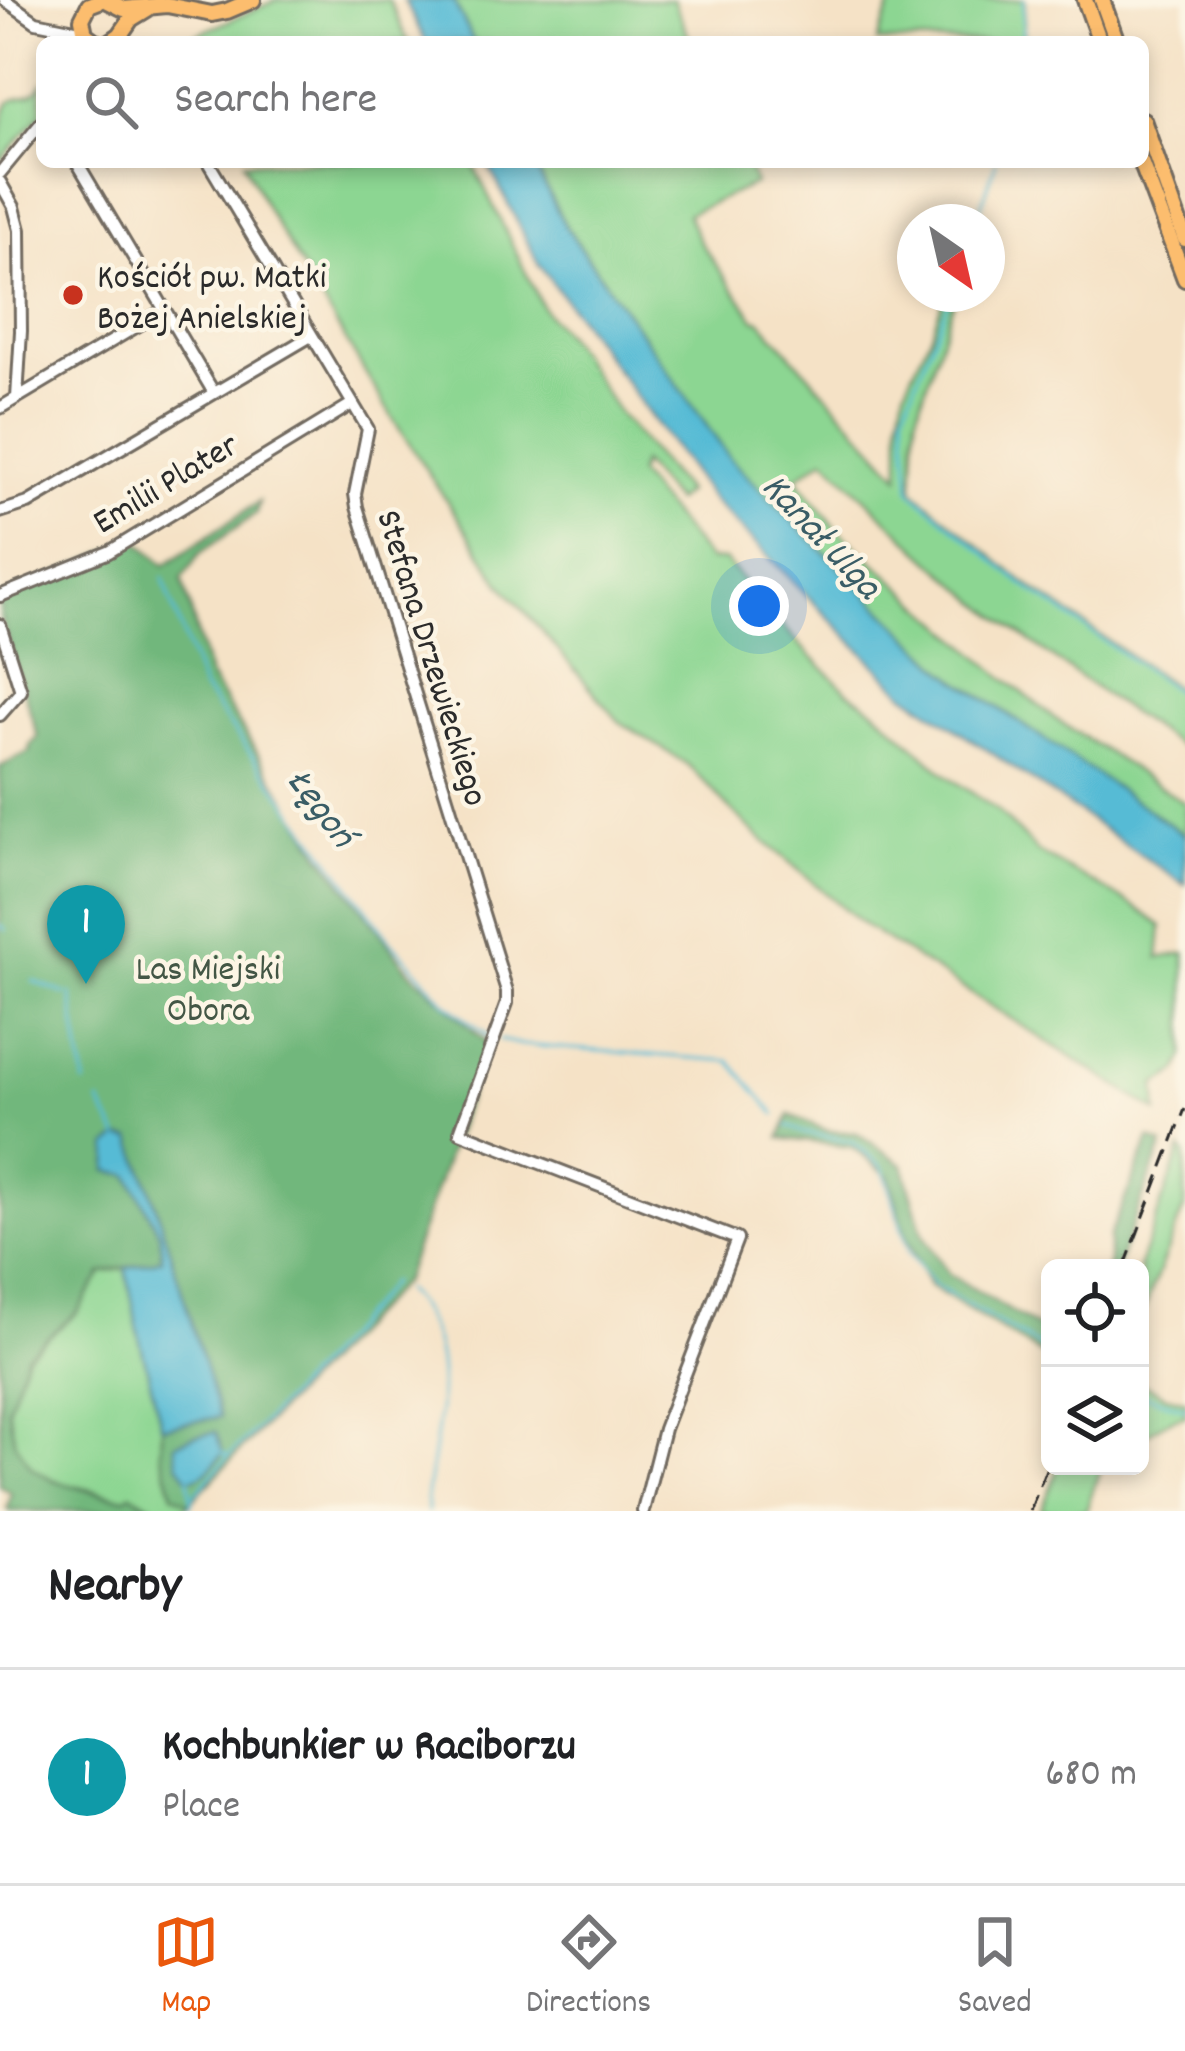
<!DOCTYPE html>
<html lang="en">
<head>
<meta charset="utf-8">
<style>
	:root { --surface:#fff; --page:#f2f2f2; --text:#202124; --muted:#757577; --line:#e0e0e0; --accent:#ea580c }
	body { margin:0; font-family:Dekko,sans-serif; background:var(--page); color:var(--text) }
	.controls { position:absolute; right:36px; bottom:36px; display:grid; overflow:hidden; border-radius:18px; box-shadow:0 6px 18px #0003 }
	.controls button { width:108px; height:108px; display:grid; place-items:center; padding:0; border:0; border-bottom:3px solid var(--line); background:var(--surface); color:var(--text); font:60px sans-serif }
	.compass { position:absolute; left:897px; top:204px; width:108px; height:108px; border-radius:50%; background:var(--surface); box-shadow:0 6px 18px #0003; rotate:146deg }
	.you { position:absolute; left:759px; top:606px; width:42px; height:42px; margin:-30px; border:9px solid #fff; border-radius:50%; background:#1a73e8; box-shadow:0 0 0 18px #1a73e833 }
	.badge { display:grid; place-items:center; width:78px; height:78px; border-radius:50%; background:var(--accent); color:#fff; font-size:39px; font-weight:700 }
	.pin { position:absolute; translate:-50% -99px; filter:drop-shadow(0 3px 6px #0008) }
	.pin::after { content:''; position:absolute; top:63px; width:42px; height:36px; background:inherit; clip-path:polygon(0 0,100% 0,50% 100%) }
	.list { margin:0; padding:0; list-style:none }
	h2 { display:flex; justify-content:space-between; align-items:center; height:156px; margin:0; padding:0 48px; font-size:51px }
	h2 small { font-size:39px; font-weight:400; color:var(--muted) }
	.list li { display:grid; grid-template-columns:78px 1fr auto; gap:36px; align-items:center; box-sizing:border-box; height:216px; padding:0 48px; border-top:3px solid var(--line) }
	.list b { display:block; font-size:45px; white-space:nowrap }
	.list p { margin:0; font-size:39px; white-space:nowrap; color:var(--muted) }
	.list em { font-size:39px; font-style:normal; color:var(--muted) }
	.icon { flex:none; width:66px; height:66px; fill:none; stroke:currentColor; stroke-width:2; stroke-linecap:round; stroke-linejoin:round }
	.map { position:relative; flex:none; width:1185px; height:1511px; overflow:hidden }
	.search { position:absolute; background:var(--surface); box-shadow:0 6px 18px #0003; left:36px; right:36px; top:36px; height:132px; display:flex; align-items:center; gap:30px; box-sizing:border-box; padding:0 42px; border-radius:18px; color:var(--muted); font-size:45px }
	.sheet { height:372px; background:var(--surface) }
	nav { display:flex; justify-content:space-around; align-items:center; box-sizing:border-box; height:168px; border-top:3px solid var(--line); background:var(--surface); font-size:33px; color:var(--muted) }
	nav a { display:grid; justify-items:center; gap:6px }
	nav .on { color:var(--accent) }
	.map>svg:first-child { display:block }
</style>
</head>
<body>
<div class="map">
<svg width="1185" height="1511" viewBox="0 0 1185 1511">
	<rect width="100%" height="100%" fill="#fcf5e5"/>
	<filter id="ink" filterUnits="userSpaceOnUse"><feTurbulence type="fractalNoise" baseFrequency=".00833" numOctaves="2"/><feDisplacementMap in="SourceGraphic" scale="24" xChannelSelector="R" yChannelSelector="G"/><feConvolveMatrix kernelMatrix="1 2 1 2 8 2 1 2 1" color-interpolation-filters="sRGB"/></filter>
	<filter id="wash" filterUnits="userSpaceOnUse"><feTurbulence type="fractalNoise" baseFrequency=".004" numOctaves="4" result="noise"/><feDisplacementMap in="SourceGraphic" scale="48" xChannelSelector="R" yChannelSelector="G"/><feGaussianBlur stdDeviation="2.7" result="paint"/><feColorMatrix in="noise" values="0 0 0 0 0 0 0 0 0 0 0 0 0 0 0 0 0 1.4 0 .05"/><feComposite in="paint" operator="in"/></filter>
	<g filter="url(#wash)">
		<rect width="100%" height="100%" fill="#f5e2c6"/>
		<path fill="#8cd692" stroke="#5c805e" stroke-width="3" d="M 277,0 L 389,0 L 408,42 L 180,42 Z
			M 453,0 L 673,0 L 691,42 L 474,42 Z
			M 893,0 L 1025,0 L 1023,42 L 877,42 Z
			M 42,84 L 42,113 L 0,162 C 0,146 0,115 9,103 C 22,93 31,102 42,84 Z
			M 244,162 L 472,162 L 544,310 L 570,341 L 622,418 L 686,492 L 675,502 L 641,463 L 637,474 L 709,560 L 724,560 L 799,644 L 847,691 L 875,710 L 945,774 L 998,811 L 1038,852 L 1134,906 L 1162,926 L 1159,958 L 1185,953 L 1185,1055 L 1178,1072 L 1156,1085 L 1158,1112 L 865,926 L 749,828 L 688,765 L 619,721 L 502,585 L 395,422 L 266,208 Z
			M 533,162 L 745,162 L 755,184 L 687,214 L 701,244 L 756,320 L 760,320 L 900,476 L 900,419 L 905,389 L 931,334 L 945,294 L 956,294 L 916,417 L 913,490 L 1022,581 L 1185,694 L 1185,750 C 1121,706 1057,663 996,615 C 935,568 880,512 825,458 L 796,478 L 836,528 L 997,672 L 1054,718 L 1185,803 L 1185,835 L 946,672 L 731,460 L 565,225 Z
			M 1181,1150 L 1185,1154 L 1185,1205 L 1140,1320 L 1140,1268 L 1138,1268 Z
			M 126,1268 L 140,1341 L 162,1427 L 161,1454 L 173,1494 L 190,1503 L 180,1511 L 167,1511 L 165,1507 L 159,1509 L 132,1494 L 124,1498 L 54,1481 L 32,1468 L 15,1443 L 8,1408 L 27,1354 L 77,1313 L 102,1273 Z
			M 1140,1382 L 1166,1396 L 1185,1400 L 1185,1416 C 1169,1417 1154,1430 1140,1439 Z
			M 1059,1466 L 1101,1466 L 1086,1511 L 1041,1511 Z"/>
		<path fill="#71b77c" stroke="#4e7154" stroke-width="3" d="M 259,502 L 256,514 L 200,553 L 182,579 L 209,676 L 320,853 L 407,968 L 487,1043 L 404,1280 L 190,1503 L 173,1494 L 161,1454 L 162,1427 L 219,1417 L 153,1196 L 132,1140 L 119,1138 L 129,1175 L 159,1232 L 162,1259 L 102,1273 L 77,1313 L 27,1354 L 8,1408 L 15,1443 L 32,1468 L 54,1481 L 94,1492 L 124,1498 L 131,1494 L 159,1511 L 10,1511 L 7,1509 L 11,1493 L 0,1486 L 0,767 L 31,751 L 30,746 L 38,737 L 0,616 L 0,599 L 136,539 L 165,565 Z
			M 790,1115 L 828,1131 L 857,1133 L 903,1164 L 924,1236 L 949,1274 L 1050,1335 L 1050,1360 L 929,1286 L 906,1237 L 889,1176 L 852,1147 L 780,1138 Z
			M 1150,1139 L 1163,1145 L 1116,1268 L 1107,1268 L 1109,1262 L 1109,1237 Z"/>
		<path fill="#57bbd5" stroke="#417380" stroke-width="3" d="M 404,0 L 453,0 L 474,42 L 426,42 Z
			M 487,162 L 533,162 L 565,226 L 731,460 L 946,672 L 1185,835 L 1185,885 L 904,693 L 713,501 L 538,263 Z
			M 119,1138 L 132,1139 L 153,1196 L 220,1417 L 162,1427 L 140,1341 L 126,1268 L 162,1259 L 159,1232 L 129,1175 L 108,1171 L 109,1146 Z
			M 216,1432 L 223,1453 C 214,1465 205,1477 189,1479 L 178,1464 L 175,1444 L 194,1436 Z"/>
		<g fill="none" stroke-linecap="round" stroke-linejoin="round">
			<path stroke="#57bbd5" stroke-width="3" d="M 1022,42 L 1024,0
				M 976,222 L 996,162
				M 951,294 L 904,412 L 911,491 L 1021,583 L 1185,697
				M 163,578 L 202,688 L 390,940 L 446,1003 L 488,1036
				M 0,925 L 6,930
				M 33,981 L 66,994
				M 71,994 L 85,1084
				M 500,1040 L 523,1045 L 730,1061 L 776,1115
				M 100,1102 L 119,1138
				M 788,1126 L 804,1133 L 852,1141 L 883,1167 L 909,1253 L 934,1285 L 1050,1353
				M 404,1290 C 461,1345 436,1424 427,1493 L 427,1511
				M 1140,1394 L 1185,1408
				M 223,1453 L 229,1456 C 286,1401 340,1342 391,1282
				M 189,1479 L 192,1503 L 189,1506
				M 191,1499 L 229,1456"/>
		</g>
	</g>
	<g filter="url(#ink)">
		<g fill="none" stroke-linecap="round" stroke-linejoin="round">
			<g stroke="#726b61" stroke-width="16">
				<path id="minor" d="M 5,0 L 36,22 L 85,32
					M 77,162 L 214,393
					M 208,162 L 368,429 L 355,494 L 357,507 L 507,991 L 507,1003 L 460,1132 L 737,1239 L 664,1429 L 643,1511
					M 0,173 L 42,122
					M 0,182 L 14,207 L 20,230 L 21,331 L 17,398
					M 0,408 L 164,310
					M 0,512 L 28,503 L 311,336
					M 0,596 L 109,552 L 352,404
					M 0,625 L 21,691 L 0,715"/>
			</g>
			<g stroke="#726b61" stroke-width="20">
				<path id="major" d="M 106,0 L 124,9 L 167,5 L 212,14 L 227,11 L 253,0
					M 1085,0 L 1100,42
					M 1102,0 L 1117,42
					M 96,42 L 85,34 L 82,19 L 89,5 L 102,0
					M 110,42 L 120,35 L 131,19 L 149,8
					M 1143,120 L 1185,239
					M 1141,162 L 1185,279"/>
			</g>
			<use href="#minor" stroke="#fff" stroke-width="10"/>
			<use href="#major" stroke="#fcbd6e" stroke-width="14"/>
			<path stroke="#2b2b2b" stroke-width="3" stroke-dasharray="18 9" stroke-linecap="butt" d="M 1124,1268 L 1185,1109
				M 1030,1511 L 1050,1459"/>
		</g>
	</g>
	<circle fill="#c8321e" stroke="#fcf5e5" stroke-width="4.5" cx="73" cy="295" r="12"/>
	<g text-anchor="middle" stroke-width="9" stroke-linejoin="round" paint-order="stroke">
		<g font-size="36" fill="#2b2b2b" stroke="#fcf5e5" text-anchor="start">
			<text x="97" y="287">Kościół pw. Matki<tspan x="97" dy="41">Bożej Anielskiej</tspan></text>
		</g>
		<g font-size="36" fill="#2b2b2b" stroke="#fcf5e5">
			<text transform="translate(164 481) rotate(-31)" y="13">Emilii Plater</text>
			<text transform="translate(435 657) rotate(73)" y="13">Stefana Drzewieckiego</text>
		</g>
		<g font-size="36" fill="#435645" stroke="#fcf5e5">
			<text x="208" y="979">Las Miejski<tspan x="208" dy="41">Obora</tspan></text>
		</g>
		<g font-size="39" font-style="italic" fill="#3a5d66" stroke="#fcf5e5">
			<text transform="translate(824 534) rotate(47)" y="14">Kanał Ulga</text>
			<text transform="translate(324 806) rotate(53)" y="14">Łęgoń</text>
		</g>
	</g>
</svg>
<div class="controls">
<button><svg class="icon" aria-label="locate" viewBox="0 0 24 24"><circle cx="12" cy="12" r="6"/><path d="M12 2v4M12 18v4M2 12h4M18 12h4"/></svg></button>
<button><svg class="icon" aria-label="layers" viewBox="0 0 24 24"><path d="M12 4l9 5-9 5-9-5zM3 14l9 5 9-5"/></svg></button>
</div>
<svg class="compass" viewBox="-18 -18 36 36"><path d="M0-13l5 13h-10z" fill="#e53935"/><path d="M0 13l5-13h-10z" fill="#757577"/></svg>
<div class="you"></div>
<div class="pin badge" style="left:86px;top:984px;background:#0f9aa8">1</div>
<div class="search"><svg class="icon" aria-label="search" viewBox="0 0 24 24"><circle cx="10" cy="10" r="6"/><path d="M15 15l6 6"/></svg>Search here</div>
</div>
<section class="sheet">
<h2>Nearby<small></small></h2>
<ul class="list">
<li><span class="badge" style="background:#0f9aa8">1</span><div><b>Kochbunkier w Raciborzu</b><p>Place</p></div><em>680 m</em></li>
</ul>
</section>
<nav>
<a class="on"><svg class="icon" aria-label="map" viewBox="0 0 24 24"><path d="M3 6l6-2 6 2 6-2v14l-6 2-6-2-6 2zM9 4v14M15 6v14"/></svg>Map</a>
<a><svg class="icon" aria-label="directions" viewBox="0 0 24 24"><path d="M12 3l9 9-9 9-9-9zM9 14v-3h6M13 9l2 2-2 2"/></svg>Directions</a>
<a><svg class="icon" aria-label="saved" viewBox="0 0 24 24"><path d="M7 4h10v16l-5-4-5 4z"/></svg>Saved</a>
</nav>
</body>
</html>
